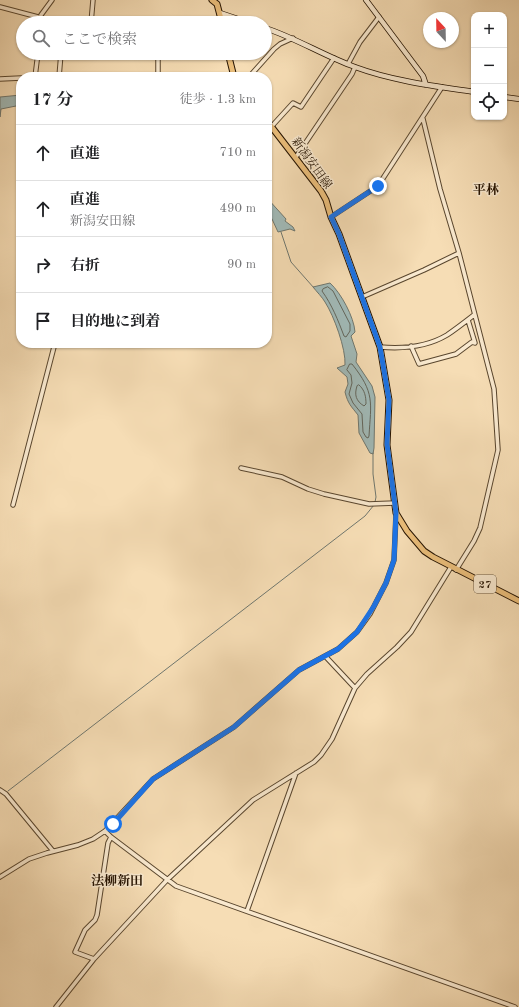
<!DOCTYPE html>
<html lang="ja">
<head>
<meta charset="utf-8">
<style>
	:root { --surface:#fff; --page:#f2f2f2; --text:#202124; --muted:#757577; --line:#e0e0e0 }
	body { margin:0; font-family:"Old Standard TT","Noto Serif JP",serif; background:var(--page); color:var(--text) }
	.controls { position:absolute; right:12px; top:12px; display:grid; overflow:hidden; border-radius:8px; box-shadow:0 1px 3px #0004 }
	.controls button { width:36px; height:36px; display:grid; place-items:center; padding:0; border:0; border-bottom:1px solid var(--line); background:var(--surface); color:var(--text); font:20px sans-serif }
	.compass { position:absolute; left:423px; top:12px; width:36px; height:36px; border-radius:50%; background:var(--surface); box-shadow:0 1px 3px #0004; rotate:338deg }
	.stop { position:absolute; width:12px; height:12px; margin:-9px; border:3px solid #1a73e8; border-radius:50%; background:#fff }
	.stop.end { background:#1a73e8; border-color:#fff; box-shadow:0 1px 4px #0008 }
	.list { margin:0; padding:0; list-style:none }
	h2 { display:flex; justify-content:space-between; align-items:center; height:52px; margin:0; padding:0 16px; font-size:17px }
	h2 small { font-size:13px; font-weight:400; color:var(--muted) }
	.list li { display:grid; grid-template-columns:26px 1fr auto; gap:12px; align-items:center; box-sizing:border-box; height:56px; padding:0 16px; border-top:1px solid var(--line) }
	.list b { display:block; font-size:15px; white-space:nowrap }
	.list p { margin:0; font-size:13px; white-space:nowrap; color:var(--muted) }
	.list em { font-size:13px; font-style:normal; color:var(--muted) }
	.icon { flex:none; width:22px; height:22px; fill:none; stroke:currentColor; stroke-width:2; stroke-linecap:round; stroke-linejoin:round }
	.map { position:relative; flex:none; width:519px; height:1007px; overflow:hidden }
	.search { position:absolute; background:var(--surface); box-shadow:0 1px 3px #0004; left:16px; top:16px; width:256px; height:44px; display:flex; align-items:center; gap:10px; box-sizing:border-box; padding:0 14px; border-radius:22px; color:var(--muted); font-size:15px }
	.panel { position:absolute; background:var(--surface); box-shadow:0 1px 3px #0004; left:16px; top:72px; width:256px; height:276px; border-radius:16px }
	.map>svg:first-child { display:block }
</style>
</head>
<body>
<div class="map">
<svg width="519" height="1007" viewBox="0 0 519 1007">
	<rect width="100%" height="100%" fill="#f6ddb5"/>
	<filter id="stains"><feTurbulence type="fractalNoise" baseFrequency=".005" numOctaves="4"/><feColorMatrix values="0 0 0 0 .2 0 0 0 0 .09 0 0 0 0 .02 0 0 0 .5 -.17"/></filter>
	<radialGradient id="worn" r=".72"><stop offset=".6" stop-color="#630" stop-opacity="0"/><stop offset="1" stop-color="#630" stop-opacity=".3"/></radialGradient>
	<path fill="#a1bab8" stroke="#6f776f" d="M 21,95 L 21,105 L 1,109 L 0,117 L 0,97 Z
		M 267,198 L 286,219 L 285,221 L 293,227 L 295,231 L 290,229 L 278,232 L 272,219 L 267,212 Z
		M 330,283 C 341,293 354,317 355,332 L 351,336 L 357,354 L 356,362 L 372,386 L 375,397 L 374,448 L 373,454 L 370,453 L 359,433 L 358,415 C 351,406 348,404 345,392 L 348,384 L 347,377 L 337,368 L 345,365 C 346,349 334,316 325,302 C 322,297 317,292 313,287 Z"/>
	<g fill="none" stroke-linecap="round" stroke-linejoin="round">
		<path stroke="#63665c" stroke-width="1" d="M 328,287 L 333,291 L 350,324 L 350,331 L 346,337 L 344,336 C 338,320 332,305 322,291 L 323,289 Z
			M 350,364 L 352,364 C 375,393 371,402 369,436 L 368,438 L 366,437 L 363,432 L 362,414 L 353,403 L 349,394 L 352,383 L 351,375 L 347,370 Z
			M 359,385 C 365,390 366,397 366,404 L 364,406 C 356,401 354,395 357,386 Z"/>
		<path stroke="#6f776f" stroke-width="1" d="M 281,232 L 291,262 L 314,288
			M 373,453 L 373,474 L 376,497 L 375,502
			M 8,791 L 365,516 L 374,505"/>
		<g stroke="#59462e" stroke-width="5.5">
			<path id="street" d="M 0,7 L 61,23
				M 157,20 L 157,23
				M 41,23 L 41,15 L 52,0
				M 91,23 L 93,0
				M 158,53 L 158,77
				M 348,64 L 360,42 L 379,17
				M 35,77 L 38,53
				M 59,77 L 61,53
				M 200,77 L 209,76 L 211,77
				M 249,77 L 274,49 L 280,44 L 293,38
				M 0,79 L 21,78
				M 423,119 L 440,189 L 459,253 L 494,389 L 498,450 L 480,528 L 474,541 L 456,570
				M 272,126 L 293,103 L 301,107 L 334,58
				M 296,157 L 352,74 L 355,67
				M 331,217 L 378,186 L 442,87
				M 362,297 L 424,270 L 459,253
				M 411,346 L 419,364 L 456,354 L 472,342 L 475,343 L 468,320
				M 380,347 C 403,349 427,347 447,335 C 456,329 465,322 474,315
				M 241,468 L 282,477 L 308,489 L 324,494 L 369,504 L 395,503
				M 13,505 L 55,343
				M 326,657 L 355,688
				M 0,790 L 6,794 L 53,851
				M 105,831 L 111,837 L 176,886 L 515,1007
				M 0,877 L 29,859 L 47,853 L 78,845 L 93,839 L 105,831 L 153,779 L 234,727 L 299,670 L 338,649 L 357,632 L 370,614 L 386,583 L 394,560 L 396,514
				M 247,911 L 296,773
				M 94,959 L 75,952 L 85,930 L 95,920 L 97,915 L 108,843 L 111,837
				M 56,1007 L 94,959 L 167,880 L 253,800 L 314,762 L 321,755 L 332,739 L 355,688 L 367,674 L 397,647 L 411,632 L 451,567"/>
		</g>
		<g stroke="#251301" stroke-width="6">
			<path id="secondary" d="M 366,0 L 423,76 L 426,85
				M 220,13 L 250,23
				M 265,28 C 296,38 324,56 355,67 C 393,81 434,86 474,92
				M 504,97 L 519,99"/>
		</g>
		<g stroke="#251301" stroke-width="7">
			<path id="primary" d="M 212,0 L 217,4 L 222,23
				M 228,53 L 234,77
				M 267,121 L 321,191 L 326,200 L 331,217 L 339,234 L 380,347 L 389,400 L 387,445 L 396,513 L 407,531 L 424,551 L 433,557 L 519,601"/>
		</g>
		<use href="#street" stroke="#f9e9cf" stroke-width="3.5"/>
		<use href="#secondary" stroke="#f9e9cf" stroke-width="4.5"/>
		<use href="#primary" stroke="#ebbe7a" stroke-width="5"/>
	</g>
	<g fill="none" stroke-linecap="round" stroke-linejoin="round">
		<path stroke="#1a73e8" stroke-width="5" d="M 113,824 L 153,779 L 234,727 L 299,670 L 338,649 L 357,632 L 374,606 L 386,583 L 394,560 L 396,513 L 387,444 L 389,400 L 380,347 L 339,234 L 331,217 L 378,186"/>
	</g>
	<g text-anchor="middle" stroke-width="3" stroke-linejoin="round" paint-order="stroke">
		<rect fill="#f9e9cf" stroke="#65533f" stroke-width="1" x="474" y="575" width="22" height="18" rx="3"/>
		<g font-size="11" font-weight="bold" fill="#251301">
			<text x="485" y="588">27</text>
		</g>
		<g font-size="12" fill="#251301" stroke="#f9e9cf">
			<text transform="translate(312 163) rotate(54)" y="4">新潟安田線</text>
		</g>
		<g font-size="13" font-weight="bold" fill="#251301" stroke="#f9e9cf">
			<text x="486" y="194">平林</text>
			<text x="117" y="885">法柳新田</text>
		</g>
	</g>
	<rect width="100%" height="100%" filter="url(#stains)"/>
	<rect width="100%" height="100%" fill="url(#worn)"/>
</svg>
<div class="controls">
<button>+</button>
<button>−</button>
<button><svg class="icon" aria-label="locate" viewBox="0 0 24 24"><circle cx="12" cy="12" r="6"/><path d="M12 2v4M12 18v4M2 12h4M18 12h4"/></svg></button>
</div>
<svg class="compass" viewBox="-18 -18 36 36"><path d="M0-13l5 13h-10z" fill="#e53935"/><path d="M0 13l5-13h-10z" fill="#757577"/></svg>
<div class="stop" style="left:113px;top:824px"></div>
<div class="stop end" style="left:378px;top:186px"></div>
<div class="search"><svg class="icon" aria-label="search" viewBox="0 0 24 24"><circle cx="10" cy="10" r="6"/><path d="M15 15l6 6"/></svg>ここで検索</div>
<section class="panel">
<h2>17 分<small>徒歩 · 1.3 km</small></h2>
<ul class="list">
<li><svg class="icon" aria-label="ahead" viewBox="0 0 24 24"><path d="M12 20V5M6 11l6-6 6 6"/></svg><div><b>直進</b></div><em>710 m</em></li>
<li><svg class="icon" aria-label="ahead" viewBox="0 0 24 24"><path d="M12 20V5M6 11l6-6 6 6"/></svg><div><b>直進</b><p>新潟安田線</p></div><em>490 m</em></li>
<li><svg class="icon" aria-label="right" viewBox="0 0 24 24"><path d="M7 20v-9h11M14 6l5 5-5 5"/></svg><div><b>右折</b></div><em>90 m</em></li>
<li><svg class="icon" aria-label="arrive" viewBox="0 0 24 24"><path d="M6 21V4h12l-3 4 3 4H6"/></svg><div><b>目的地に到着</b></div></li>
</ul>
</section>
</div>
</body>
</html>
